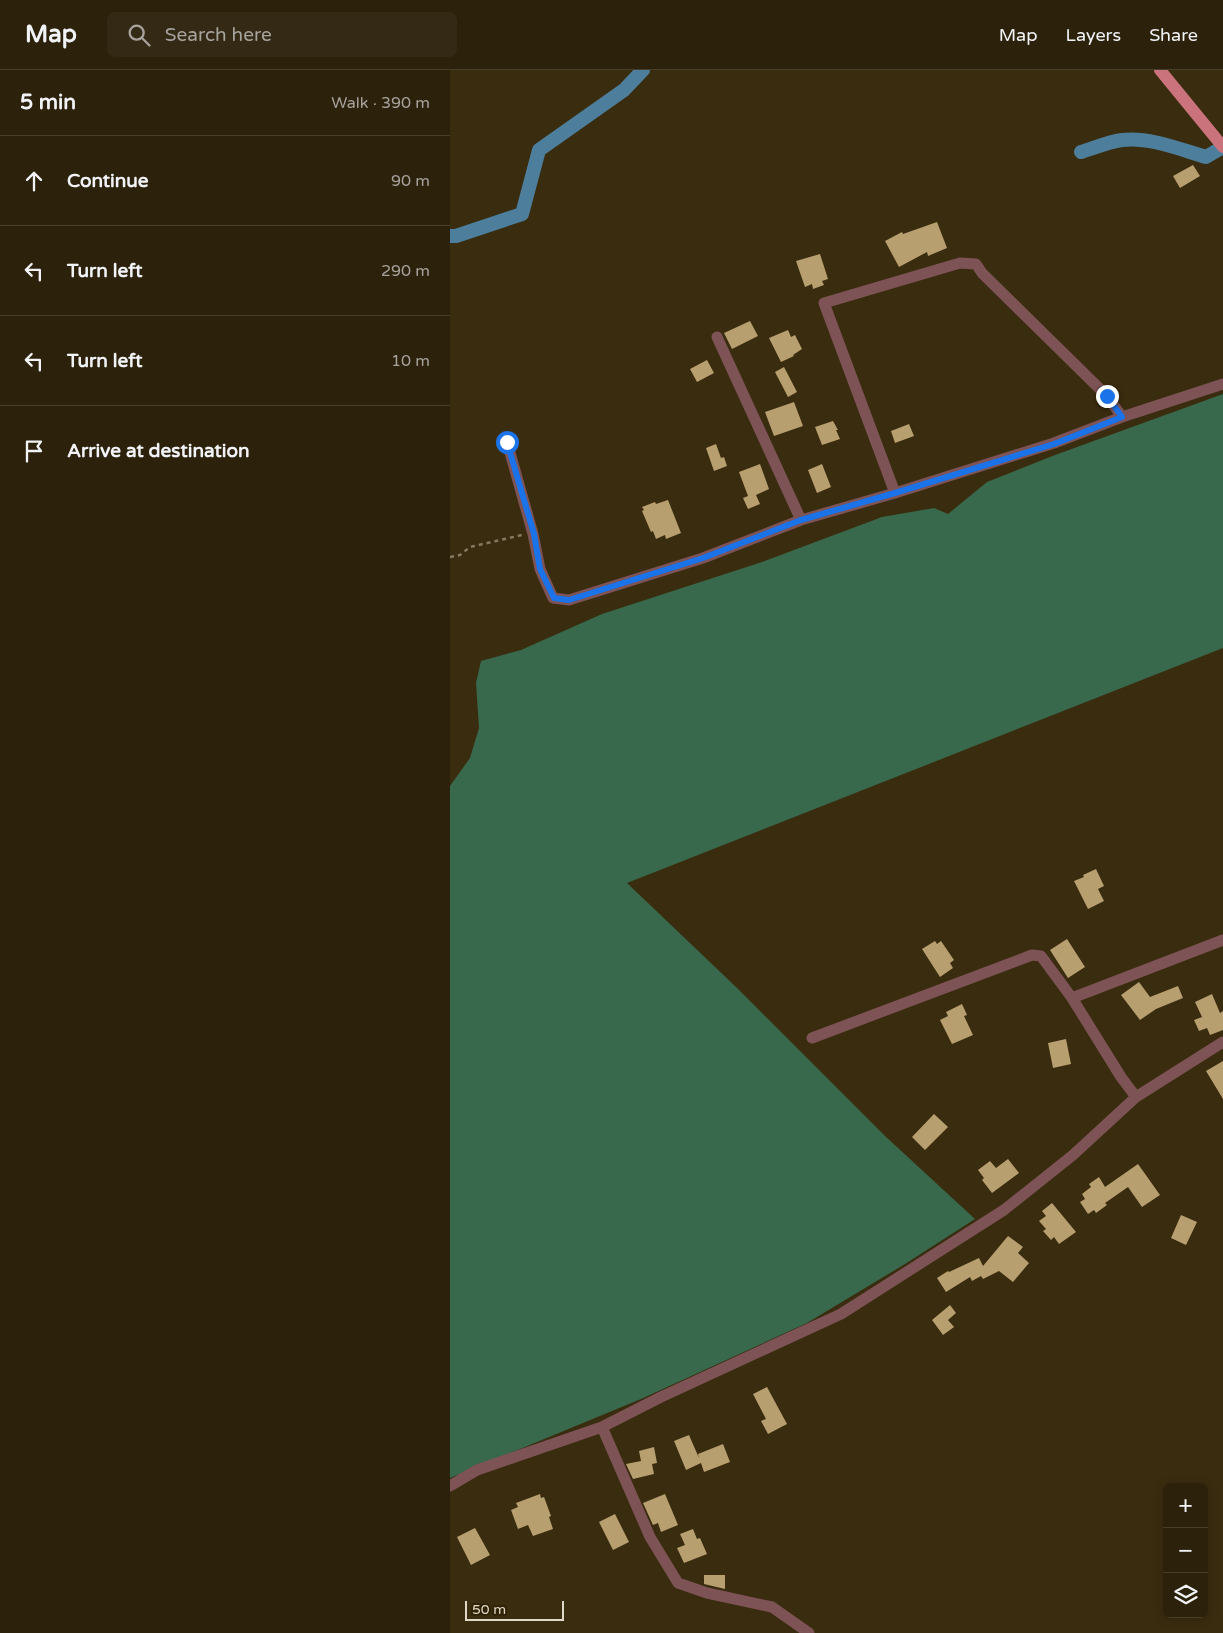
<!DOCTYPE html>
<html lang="en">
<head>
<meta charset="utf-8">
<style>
	:root { --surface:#2c210b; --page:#342914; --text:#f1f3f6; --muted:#a6a39d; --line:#483e2c }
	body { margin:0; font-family:"Varela Round",sans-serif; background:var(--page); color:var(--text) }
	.controls { position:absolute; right:15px; bottom:15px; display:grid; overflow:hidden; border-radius:8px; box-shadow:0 2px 12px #0003 }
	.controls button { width:45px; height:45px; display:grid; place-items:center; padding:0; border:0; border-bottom:1px solid var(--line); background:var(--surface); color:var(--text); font:25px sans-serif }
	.scale { position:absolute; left:15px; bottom:12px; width:99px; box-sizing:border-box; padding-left:5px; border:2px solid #e0d8c7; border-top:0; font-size:14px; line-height:18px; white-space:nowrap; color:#e0d8c7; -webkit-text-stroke:4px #302205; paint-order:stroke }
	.stop { position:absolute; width:15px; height:15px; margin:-11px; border:4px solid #1a73e8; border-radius:50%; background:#fff }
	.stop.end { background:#1a73e8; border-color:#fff; box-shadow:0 1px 5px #0008 }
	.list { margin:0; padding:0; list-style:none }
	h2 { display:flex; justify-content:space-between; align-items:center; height:65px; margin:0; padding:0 20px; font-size:21px }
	h2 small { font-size:16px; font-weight:400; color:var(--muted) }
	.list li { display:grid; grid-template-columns:32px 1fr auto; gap:15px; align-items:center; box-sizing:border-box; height:90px; padding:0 20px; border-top:1px solid var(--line) }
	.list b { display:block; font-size:19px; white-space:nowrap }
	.list em { font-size:16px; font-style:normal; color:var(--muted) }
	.icon { flex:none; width:28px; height:28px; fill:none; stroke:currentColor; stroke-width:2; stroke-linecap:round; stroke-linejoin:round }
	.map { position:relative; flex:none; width:773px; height:1563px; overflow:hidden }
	header { display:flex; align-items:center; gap:30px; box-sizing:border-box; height:70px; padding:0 25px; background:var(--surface); border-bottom:1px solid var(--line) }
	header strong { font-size:24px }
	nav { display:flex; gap:28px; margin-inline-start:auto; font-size:18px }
	.search { width:350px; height:45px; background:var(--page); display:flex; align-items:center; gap:12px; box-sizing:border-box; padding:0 18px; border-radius:8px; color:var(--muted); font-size:19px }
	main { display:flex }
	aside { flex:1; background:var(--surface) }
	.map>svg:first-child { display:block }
</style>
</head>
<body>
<header>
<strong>Map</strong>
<div class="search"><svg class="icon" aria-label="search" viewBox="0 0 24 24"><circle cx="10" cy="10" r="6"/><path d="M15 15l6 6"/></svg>Search here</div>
<nav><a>Map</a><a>Layers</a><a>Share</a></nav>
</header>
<main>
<aside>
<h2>5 min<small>Walk · 390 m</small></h2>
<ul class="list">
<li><svg class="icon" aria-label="ahead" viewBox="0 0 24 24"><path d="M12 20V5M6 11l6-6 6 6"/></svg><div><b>Continue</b></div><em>90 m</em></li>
<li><svg class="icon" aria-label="left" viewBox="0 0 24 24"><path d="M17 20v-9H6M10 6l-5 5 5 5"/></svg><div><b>Turn left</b></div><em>290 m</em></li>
<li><svg class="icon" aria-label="left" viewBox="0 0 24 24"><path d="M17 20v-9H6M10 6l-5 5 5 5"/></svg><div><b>Turn left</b></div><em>10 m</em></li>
<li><svg class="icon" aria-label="arrive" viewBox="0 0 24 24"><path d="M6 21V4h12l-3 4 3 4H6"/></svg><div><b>Arrive at destination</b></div></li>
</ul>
</aside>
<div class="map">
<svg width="773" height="1563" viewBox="0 0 773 1563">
	<rect width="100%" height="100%" fill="#3a2c0f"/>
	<path fill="#39694c" d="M 773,324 L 773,578 L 177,813 L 286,917 L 435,1066 L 525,1149 L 455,1194 L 357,1253 L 191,1329 L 0,1408 L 0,716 L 20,688 L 29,658 L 26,613 L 31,591 L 71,580 L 152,544 L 309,493 L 432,447 L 484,438 L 498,444 L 537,412 L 605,385 Z"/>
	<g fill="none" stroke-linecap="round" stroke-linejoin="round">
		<path stroke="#4d7f9c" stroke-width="14" d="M 631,82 C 644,78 658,72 672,70 C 700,67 729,79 756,87 L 773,77
			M 0,166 L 6,166 L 72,144 L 89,80 L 174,20 L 193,0"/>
	</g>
	<path fill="#b89f70" d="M 743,95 L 750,106 L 730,118 L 723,106 Z
		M 487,152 L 497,178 L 478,186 L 477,182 L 449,197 L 435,171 L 452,162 L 453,164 Z
		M 370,184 L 378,209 L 372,211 L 374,215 L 363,219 L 362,214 L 355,217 L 346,191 Z
		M 300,251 L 308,266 L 282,279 L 274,263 Z
		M 338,260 L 341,267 L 345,265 L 352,279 L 343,285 L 344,286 L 331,292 L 319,268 Z
		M 257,290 L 264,303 L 247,312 L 240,299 Z
		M 334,297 L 347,322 L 338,327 L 325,302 Z
		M 344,332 L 353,356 L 324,366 L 315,342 Z
		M 383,351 L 388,360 L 386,360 L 390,369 L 372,375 L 365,357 Z
		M 459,354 L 464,366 L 445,373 L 441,361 Z
		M 266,374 L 271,388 L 274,387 L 277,396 L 264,401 L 256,378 Z
		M 310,394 L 319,419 L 306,425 L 310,434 L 298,439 L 293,428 L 298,426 L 289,402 Z
		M 372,394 L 381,417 L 367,423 L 358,400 Z
		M 218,430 L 231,463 L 216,469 L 215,465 L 206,469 L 203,461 L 201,462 L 192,441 L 194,440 L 192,437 L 205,432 L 206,434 Z
		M 646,799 L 654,816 L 648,819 L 654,831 L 638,839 L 624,811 L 634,807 L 633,805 Z
		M 617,869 L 635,897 L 618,908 L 600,880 Z
		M 485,871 L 487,874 L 491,871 L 504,890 L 500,893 L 503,898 L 490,907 L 472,879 Z
		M 689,912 L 700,927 L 728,916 L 733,928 L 706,939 L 690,950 L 671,925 Z
		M 762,924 L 770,943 L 773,941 L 773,960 L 760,965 L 757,958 L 749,961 L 744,950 L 752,947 L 745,932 Z
		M 512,934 L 517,945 L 514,946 L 523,965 L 502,974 L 490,950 L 498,946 L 496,942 Z
		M 616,969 L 621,994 L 603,998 L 598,973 Z
		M 773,991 L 773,1029 L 756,1001 Z
		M 484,1044 L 498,1057 L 475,1080 L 462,1067 Z
		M 558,1089 L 569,1103 L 542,1123 L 532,1110 L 534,1108 L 528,1100 L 540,1091 L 546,1098 Z
		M 688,1094 L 710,1125 L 692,1137 L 678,1117 L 655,1133 L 657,1135 L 646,1143 L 644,1140 L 638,1144 L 630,1132 L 635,1129 L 632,1124 L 641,1117 L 639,1114 L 649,1107 L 655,1117 Z
		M 602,1133 L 626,1162 L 609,1174 L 604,1167 L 601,1170 L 593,1161 L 596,1159 L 589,1151 L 596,1146 L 592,1141 Z
		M 731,1145 L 747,1152 L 736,1175 L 721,1168 Z
		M 558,1166 L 573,1177 L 568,1183 L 579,1193 L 563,1212 L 549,1201 L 533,1209 L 531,1206 L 522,1211 L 520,1207 L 496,1222 L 487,1208 L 498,1201 L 499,1202 L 529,1188 L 533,1196 Z
		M 500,1235 L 506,1243 L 498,1250 L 504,1257 L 493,1265 L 482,1250 Z
		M 317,1317 L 337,1354 L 318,1364 L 311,1351 L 316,1349 L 303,1324 Z
		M 239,1365 L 249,1388 L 248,1384 L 273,1374 L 280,1392 L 254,1402 L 251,1393 L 236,1400 L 224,1371 Z
		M 204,1377 L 207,1393 L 202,1394 L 204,1404 L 183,1409 L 176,1394 L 191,1391 L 189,1381 Z
		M 90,1424 L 91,1428 L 94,1427 L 101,1446 L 99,1447 L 103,1459 L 83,1466 L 78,1455 L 68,1459 L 61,1440 L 68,1437 L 66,1433 Z
		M 215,1424 L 228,1455 L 211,1462 L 208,1453 L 203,1455 L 193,1433 Z
		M 165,1444 L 179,1472 L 163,1480 L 149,1452 Z
		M 25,1458 L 40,1485 L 21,1495 L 7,1467 Z
		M 243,1459 L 247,1469 L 250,1468 L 257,1484 L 234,1493 L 227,1478 L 235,1475 L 230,1464 Z
		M 254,1505 L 275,1505 L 275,1519 L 254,1514 Z"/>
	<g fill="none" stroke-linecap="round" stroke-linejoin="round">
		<path stroke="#847962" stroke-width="2.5" stroke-dasharray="4 4" stroke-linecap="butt" d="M 0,487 L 10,485 L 20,477 L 72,465"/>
		<path stroke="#7e5356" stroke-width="11" d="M 267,267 L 351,450
			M 57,372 L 83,464 L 90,499 L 103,528 L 119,530 L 253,488 L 351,450 L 445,423 L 604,373 L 672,347 L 773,314
			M 445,423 L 374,233 L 510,193 L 526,194 L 532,203 L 657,326 L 672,347
			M 362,968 L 582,885 L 591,886 L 622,928
			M 686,1027 L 671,1007 L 622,928 L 773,870
			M 152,1357 L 200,1467 L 228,1513 L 257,1523 L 322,1537 L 359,1563
			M 0,1416 L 27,1400 L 152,1357 L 211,1327 L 391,1244 L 554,1140 L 623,1085 L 686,1027 L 773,972"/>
		<path stroke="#cb737c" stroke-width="12" d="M 710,0 L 773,77"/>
	</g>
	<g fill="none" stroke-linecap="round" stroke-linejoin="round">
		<path stroke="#1a73e8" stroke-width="6" d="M 57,372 L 84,464 L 90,499 L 104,528 L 119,530 L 253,488 L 351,450 L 445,423 L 604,374 L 672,347 L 657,326"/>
	</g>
</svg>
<div class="controls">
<button>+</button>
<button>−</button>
<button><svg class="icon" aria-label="layers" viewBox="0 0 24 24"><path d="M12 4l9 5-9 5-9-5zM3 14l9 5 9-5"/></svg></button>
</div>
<div class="scale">50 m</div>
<div class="stop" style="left:57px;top:372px"></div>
<div class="stop end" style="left:657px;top:326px"></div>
</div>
</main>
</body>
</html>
